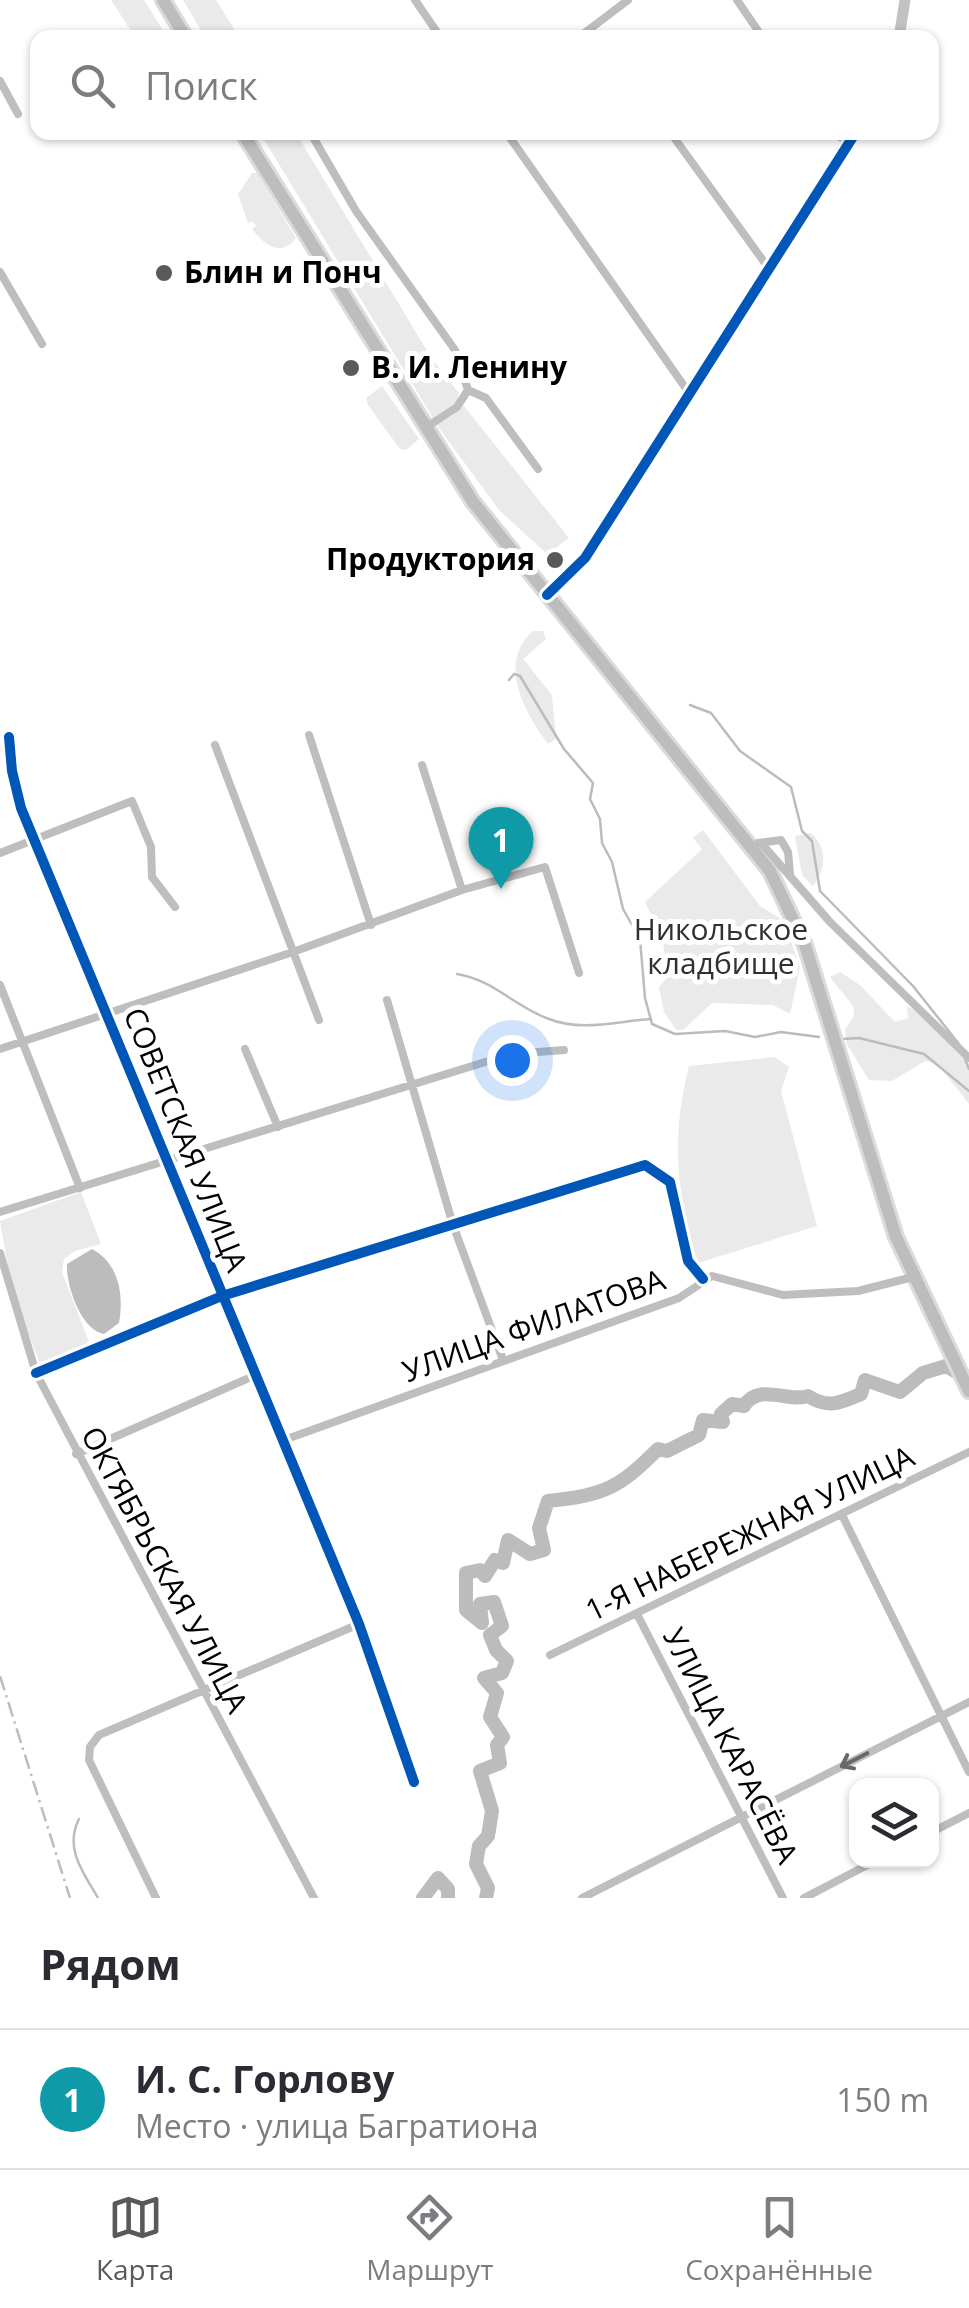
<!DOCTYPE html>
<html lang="ru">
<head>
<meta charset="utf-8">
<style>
	:root { --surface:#fff; --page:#f2f2f3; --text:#2b2b33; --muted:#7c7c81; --line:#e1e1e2; --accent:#595959 }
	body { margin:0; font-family:"Open Sans",sans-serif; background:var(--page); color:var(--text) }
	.controls { position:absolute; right:30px; bottom:30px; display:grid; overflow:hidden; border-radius:20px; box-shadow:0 2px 8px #0004 }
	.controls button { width:90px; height:90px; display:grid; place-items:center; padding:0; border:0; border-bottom:2px solid var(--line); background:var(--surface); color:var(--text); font:50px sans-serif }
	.you { position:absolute; left:512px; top:1060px; width:35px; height:35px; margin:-25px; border:8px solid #fff; border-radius:50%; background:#1a73e8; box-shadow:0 0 0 15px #1a73e833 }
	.badge { display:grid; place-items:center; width:65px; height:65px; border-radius:50%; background:var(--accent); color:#fff; font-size:32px; font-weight:700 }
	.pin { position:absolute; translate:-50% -82px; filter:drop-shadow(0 2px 5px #0008) }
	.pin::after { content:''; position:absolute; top:52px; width:35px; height:30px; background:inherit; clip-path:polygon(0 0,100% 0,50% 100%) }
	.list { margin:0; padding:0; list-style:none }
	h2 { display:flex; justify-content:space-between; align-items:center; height:130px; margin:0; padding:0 40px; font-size:42px }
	h2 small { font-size:32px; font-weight:400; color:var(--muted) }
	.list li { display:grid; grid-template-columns:65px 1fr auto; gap:30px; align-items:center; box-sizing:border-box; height:140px; padding:0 40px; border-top:2px solid var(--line) }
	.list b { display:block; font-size:38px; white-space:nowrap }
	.list p { margin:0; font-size:32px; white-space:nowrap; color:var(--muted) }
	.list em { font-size:32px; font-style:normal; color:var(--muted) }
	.icon { flex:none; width:55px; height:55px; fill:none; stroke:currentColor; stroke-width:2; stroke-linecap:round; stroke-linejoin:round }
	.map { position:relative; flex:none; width:969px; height:1898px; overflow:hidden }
	.search { position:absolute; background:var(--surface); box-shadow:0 2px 8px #0004; left:30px; right:30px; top:30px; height:110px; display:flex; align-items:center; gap:25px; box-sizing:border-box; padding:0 35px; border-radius:20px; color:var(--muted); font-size:38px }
	.sheet { height:270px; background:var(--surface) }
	nav { display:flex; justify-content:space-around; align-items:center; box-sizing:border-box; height:140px; border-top:2px solid var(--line); background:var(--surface); font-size:28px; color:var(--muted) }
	nav a { display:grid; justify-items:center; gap:5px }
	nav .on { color:var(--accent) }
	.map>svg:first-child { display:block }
</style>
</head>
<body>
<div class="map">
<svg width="969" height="1898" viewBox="0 0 969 1898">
	<rect width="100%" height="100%" fill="#fff"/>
	<path fill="#eaeaea" d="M 111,0 L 144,0 L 167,37 L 135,37 Z
		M 183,0 L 216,0 L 239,37 L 205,37 Z
		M 260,133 L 296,133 L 432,359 L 459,393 L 457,402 L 433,418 Z
		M 252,173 L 257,173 L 296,238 C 281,258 264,245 252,229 L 256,226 L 252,221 L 248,223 L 238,194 Z
		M 382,386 L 419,439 L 406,450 L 400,449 L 368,405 L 366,398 Z
		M 464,406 L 569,538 L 547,554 L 499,510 L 436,424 Z
		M 533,631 L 543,631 L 546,639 L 523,659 L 552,695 L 556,739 L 548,744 C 524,711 497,663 533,631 Z
		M 703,830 L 760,906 L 783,920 L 800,967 L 790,1014 L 773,1005 L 712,1003 L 683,1030 L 676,1030 L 664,1012 L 659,987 L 668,976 L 662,937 L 645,902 L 702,849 L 693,838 Z
		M 811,833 C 828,848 826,869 813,886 L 802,875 L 795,836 Z
		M 840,972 L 860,985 L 895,1022 L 908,1018 L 907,1006 L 913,1009 L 969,1063 L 969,1104 L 937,1063 L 925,1061 L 892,1081 L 869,1080 L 846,1043 L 845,1029 L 854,1016 L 853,1006 L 830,977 Z
		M 775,1057 L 789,1067 L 781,1091 L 817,1226 L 698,1263 C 676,1195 671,1137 689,1066 Z
		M 81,1192 L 101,1244 L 75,1251 L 64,1259 L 62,1272 L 89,1342 L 47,1362 L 39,1361 L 12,1290 L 0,1221 Z"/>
	<path fill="#bcbcbc" d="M 92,1249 C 119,1263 124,1295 119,1323 L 104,1334 C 81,1330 66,1286 67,1264 Z"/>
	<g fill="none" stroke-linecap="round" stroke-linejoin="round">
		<path stroke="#bcbcbc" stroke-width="2.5" d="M 509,680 L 514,674 L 520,676 L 564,749 L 593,783 L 590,799 L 600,819 L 602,843 L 612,862 L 623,909 L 640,939 L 645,998 L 652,1024 L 675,1034 L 725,1031 L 755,1037 L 781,1032 L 819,1037
			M 690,705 L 711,713 L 740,751 L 791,787 L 802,831 L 812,841 L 820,891 L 913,986 L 959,1044
			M 457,974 C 494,980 515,1007 549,1019 C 581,1032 618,1021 651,1019
			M 842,1039 L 859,1038 L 924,1054 L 969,1091
			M 965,1059 L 969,1069
			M 79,1819 C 64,1848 83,1872 98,1898"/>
		<path stroke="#bcbcbc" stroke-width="14" d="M 423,1898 L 438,1878 L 448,1889 L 448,1898
			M 486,1898 L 488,1888 L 476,1864 L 479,1846 L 488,1836 L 492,1811 L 480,1771 L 500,1763 L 497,1745 L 503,1737 L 490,1717 L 497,1693 L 484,1678 L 502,1673 L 507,1661 L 496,1650 L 490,1635 L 502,1626 L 494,1602 L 480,1604 L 482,1623 L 466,1610 L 466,1573 L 480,1570 L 485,1576 L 495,1560 L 503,1563 L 508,1540 L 530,1554 L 544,1550 L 539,1528 L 548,1501 C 605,1495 619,1488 658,1449 L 667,1451 L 699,1435 L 703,1420 L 723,1422 L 721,1414 L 732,1404 L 744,1406 C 759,1382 788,1403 808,1396 C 828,1409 840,1403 861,1394 L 865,1380 L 900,1392 L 923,1373 L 946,1366 L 965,1377"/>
		<g stroke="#dbdbdb" stroke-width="18">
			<path id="primary" d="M 163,0 L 186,38
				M 242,132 L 473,502 L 770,871 L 805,945 L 896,1237 L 969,1391"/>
		</g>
		<path stroke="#bebebe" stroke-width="8" d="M 415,0 L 441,38
			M 737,0 L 763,38
			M 578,38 L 628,0
			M 0,81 L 18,114
			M 310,132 L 356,211 L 455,350 L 468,390 L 457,407 L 425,428
			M 506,132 L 689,393
			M 670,132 L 770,270
			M 833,132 L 849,143
			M 0,272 L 42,344
			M 468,390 L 486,398 L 538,469
			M 309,735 L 371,925
			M 9,737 L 12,771 L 21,808 L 359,1624 L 414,1782
			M 215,745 L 319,1020
			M 422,765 L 462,890 L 545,867 L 579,973
			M 758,843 L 781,840 L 788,852 L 790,874
			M 761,843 L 830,922 L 969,1058
			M 0,853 L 132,801 L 151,847 L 152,877 L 175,907
			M 0,985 L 80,1188
			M 387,1000 L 453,1225 L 503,1360
			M 0,1049 L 293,952 L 462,890
			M 245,1049 L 278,1127
			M 0,1212 L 511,1054 L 564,1050
			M 0,1253 L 36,1373 L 314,1898
			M 36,1373 L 222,1296 L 645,1165 L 670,1182 L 688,1261 L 703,1279
			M 284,1440 L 679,1298 L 712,1276 L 783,1295 L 858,1291 L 913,1277
			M 76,1454 L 256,1375
			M 842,1515 L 969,1772
			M 637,1614 L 783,1898
			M 550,1655 L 969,1452
			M 932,1832 L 969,1813
			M 156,1898 L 89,1760 L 90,1747 L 99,1735 L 359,1624
			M 582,1898 L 969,1702
			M 804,1898 L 877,1860"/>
		<path stroke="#c2c2c2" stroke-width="11" d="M 899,38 L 905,0
			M 547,595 L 585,558 L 856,132"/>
		<use href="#primary" stroke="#bdbdbd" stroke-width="12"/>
		<path stroke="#bdbdbd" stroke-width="2.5" stroke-dasharray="15 5 2.5 5" stroke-linecap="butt" d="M 0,1676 L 70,1898"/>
		<g stroke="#fff" stroke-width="16">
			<path id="cycleway" d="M 547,595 L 585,558 L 856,132
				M 9,737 L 12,771 L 21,808 L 359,1624 L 414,1782
				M 36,1373 L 222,1296 L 645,1165 L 670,1182 L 688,1261 L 703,1279"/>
		</g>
		<use href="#cycleway" stroke="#0057b8" stroke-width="10"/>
	</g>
	<defs><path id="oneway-shaft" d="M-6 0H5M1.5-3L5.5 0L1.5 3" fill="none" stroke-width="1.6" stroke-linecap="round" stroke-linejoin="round" transform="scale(2.5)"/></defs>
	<use stroke="#686868" href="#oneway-shaft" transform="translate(854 1760) rotate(153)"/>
	<g fill="#595959" stroke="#fff" stroke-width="4">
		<circle cx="164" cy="273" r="10"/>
		<circle cx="351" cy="368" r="10"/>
		<circle cx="555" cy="560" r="10"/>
	</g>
	<g text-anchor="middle" stroke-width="10" stroke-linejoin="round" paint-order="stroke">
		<g font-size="30" font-weight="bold" fill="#000" stroke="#fff" text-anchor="start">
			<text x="184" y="283">Блин и Понч</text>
			<text x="371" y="378">В. И. Ленину</text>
			<text x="535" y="570" text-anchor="end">Продуктория</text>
		</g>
		<g font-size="30" fill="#303030" stroke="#fff">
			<text x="721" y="940">Никольское<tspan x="721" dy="34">кладбище</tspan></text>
		</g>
		<g font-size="30" fill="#000" stroke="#fff">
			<text transform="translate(185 1140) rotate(68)" y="10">СОВЕТСКАЯ УЛИЦА</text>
			<text transform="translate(534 1326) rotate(-20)" y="10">УЛИЦА ФИЛАТОВА</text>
			<text transform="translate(750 1534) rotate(-26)" y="10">1-Я НАБЕРЕЖНАЯ УЛИЦА</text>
			<text transform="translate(164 1570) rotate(62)" y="10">ОКТЯБРЬСКАЯ УЛИЦА</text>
			<text transform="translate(730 1746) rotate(63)" y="10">УЛИЦА КАРАСЁВА</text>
		</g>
	</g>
</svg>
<div class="controls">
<button><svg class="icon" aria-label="layers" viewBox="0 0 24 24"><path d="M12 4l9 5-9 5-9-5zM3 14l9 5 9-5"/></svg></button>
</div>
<div class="you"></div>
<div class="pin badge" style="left:501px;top:889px;background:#0f9aa8">1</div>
<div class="search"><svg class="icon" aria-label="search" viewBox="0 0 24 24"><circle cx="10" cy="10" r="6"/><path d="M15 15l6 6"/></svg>Поиск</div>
</div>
<section class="sheet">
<h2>Рядом<small></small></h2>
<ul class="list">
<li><span class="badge" style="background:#0f9aa8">1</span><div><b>И. С. Горлову</b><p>Место · улица Багратиона</p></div><em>150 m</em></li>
</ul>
</section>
<nav>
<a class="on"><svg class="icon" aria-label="map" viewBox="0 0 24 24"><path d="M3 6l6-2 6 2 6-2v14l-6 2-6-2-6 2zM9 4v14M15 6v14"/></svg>Карта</a>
<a><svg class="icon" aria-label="directions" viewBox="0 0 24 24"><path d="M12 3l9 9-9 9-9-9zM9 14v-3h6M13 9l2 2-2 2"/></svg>Маршрут</a>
<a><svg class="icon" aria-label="saved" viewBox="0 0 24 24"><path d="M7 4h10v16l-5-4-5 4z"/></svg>Сохранённые</a>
</nav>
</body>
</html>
